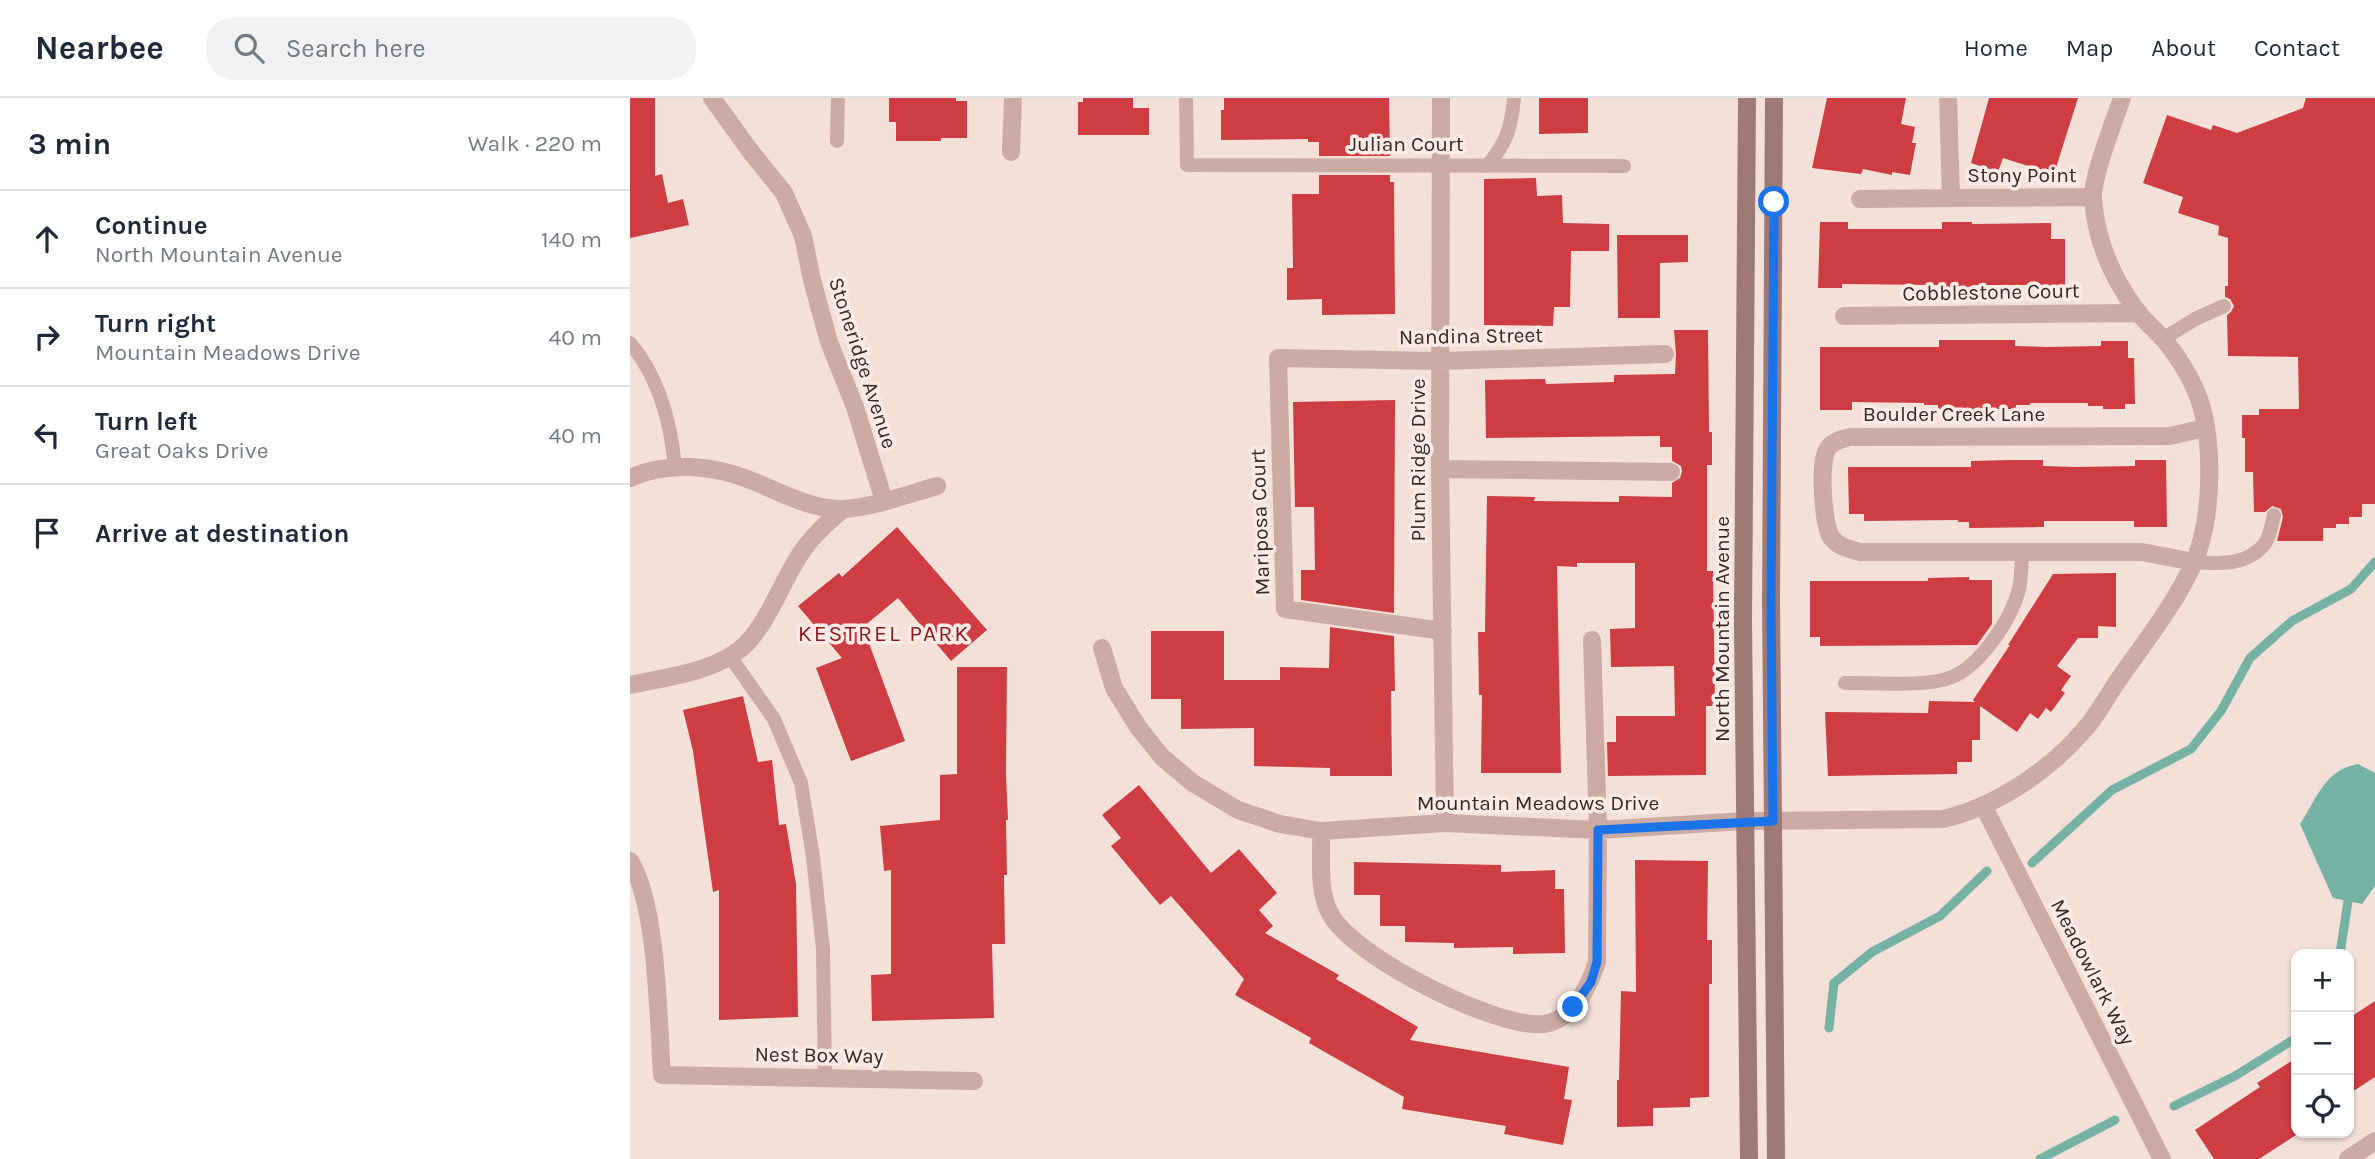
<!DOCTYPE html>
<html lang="en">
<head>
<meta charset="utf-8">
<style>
	:root { --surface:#fff; --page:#f2f2f3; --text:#1f2937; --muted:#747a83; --line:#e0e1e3 }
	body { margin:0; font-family:Karla,sans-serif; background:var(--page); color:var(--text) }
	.controls { position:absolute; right:21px; bottom:21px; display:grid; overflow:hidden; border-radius:14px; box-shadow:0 2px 5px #0004 }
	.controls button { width:63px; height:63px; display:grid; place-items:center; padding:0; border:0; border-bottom:2px solid var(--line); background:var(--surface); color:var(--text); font:35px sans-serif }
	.stop { position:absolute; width:21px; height:21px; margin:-16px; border:5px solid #1a73e8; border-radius:50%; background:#fff }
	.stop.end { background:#1a73e8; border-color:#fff; box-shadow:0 2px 7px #0008 }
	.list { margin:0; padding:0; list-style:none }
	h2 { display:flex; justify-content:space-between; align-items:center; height:91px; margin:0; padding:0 28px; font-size:30px }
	h2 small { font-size:23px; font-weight:400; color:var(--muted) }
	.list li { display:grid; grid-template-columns:46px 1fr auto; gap:21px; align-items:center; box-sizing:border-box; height:98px; padding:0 28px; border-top:2px solid var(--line) }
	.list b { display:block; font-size:26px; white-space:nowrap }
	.list p { margin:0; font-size:23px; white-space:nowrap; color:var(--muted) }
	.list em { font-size:23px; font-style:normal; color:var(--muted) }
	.icon { flex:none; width:38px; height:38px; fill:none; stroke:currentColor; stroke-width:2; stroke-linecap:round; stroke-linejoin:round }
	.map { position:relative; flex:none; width:1745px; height:1061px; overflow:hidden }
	header { display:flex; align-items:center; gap:42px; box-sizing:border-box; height:98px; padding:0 35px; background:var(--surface); border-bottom:2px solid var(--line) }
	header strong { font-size:33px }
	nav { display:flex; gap:38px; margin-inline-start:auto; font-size:24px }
	.search { width:490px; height:63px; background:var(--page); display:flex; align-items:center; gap:18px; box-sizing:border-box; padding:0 24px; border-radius:28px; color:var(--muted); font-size:26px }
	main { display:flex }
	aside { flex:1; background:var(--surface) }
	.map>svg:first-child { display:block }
</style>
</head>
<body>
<header>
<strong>Nearbee</strong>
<div class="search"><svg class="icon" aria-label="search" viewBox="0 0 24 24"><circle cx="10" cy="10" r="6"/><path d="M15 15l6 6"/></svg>Search here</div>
<nav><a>Home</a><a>Map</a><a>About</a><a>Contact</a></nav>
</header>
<main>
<aside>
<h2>3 min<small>Walk · 220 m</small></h2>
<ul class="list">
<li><svg class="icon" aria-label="ahead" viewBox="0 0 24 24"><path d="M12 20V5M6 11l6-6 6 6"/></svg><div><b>Continue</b><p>North Mountain Avenue</p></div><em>140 m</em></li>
<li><svg class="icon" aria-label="right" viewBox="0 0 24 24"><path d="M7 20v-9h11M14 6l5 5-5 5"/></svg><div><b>Turn right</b><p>Mountain Meadows Drive</p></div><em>40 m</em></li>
<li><svg class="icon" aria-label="left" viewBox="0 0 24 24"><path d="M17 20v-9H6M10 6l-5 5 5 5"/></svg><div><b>Turn left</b><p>Great Oaks Drive</p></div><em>40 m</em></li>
<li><svg class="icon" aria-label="arrive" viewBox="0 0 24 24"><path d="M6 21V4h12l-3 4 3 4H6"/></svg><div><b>Arrive at destination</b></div></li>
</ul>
</aside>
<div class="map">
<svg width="1745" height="1061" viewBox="0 0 1745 1061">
	<rect width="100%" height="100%" fill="#f3e0d9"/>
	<path fill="#76b2a4" d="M 1728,666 L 1745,675 L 1745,788 L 1732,806 L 1703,800 L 1670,726 C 1687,701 1694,672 1728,666 Z"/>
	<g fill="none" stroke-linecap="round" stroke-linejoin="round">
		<path stroke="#76b2a4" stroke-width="9" d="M 1402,765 L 1482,692 L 1561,651 L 1591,613 L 1620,560 L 1662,523 L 1721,491 L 1745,464
			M 1710,856 L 1718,803 L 1724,793
			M 1199,930 L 1204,885 L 1242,854 L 1310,818 L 1357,773
			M 1544,1008 L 1605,978 L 1666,940
			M 1410,1061 L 1485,1022"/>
	</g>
	<path fill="#cd3d42" d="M 0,0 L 25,0 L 25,78 L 32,76 L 38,105 L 53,101 L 59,127 L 0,140 Z
		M 259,0 L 326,0 L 326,3 L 337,3 L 337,40 L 311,40 L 311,43 L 266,43 L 266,24 L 259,24 Z
		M 453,0 L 503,0 L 503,10 L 519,10 L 519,37 L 448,37 L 448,4 L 453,4 Z
		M 594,0 L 759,0 L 760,58 L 689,58 L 689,44 L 678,44 L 678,41 L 591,42 L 591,12 L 594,12 Z
		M 909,0 L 958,0 L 958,35 L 909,36 Z
		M 1197,0 L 1276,0 L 1271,26 L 1285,29 L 1282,45 L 1286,45 L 1280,77 L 1262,74 L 1262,77 L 1233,71 L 1231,76 L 1182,70 Z
		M 1359,0 L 1448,0 L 1424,76 L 1373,60 L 1368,74 L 1341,65 Z
		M 1676,0 L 1745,0 L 1745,406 L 1732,406 L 1732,419 L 1719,419 L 1719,426 L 1706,426 L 1706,430 L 1693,430 L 1693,443 L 1647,443 L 1653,419 L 1651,411 L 1642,408 L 1635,414 L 1624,414 L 1623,374 L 1615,374 L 1615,340 L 1612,340 L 1612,317 L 1629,317 L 1629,311 L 1669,311 L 1668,259 L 1598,258 L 1597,217 L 1601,214 L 1604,208 L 1600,201 L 1595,199 L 1595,188 L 1598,188 L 1598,140 L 1588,137 L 1589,128 L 1548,115 L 1553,99 L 1513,85 L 1537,17 L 1581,32 L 1583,27 L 1607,35 L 1673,10 Z
		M 689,77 L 760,77 L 760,84 L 764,84 L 765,216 L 692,217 L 692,201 L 657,202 L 657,170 L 663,170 L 662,96 L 689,96 Z
		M 906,80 L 907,98 L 932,97 L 933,125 L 979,126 L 979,153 L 941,153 L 940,209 L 924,209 L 923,228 L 854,227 L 854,81 Z
		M 1190,124 L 1218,124 L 1218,131 L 1312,131 L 1312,124 L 1342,124 L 1342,126 L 1421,125 L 1421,141 L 1435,141 L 1435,190 L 1406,190 L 1406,187 L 1342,187 L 1342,195 L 1308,195 L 1308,187 L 1212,186 L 1212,190 L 1188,190 Z
		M 987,137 L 1058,137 L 1058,164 L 1030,165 L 1030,220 L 988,220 Z
		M 1044,232 L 1078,232 L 1079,334 L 1082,334 L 1082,367 L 1077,367 L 1077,473 L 1083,473 L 1085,608 L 1076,608 L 1076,677 L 978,678 L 977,644 L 986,644 L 986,618 L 1045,618 L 1044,568 L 981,569 L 980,531 L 1005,530 L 1005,465 L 947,465 L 947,469 L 927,468 L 931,675 L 851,675 L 852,597 L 849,597 L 848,534 L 855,534 L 857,398 L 905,399 L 904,403 L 989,404 L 989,398 L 1042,399 L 1042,385 L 1050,380 L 1052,373 L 1051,368 L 1042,363 L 1042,349 L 1030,349 L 1030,338 L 856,340 L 855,282 L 915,281 L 916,286 L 984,284 L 984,277 L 1045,276 L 1046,256 Z
		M 1309,242 L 1385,242 L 1385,248 L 1417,249 L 1471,248 L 1471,243 L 1498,243 L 1498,260 L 1504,260 L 1505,306 L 1495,306 L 1495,311 L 1473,311 L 1473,308 L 1458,308 L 1458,305 L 1400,305 L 1400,307 L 1386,307 L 1386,311 L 1308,311 L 1308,307 L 1294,307 L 1294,305 L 1222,304 L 1222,312 L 1190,312 L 1190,249 L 1309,249 Z
		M 765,302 L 764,515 L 671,502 L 671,472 L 685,472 L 684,409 L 665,409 L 663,304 Z
		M 1383,362 L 1413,362 L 1413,368 L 1446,369 L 1505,368 L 1505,362 L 1536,362 L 1537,429 L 1504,429 L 1504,423 L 1414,423 L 1414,429 L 1339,430 L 1339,424 L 1328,424 L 1328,422 L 1234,423 L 1234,416 L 1219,416 L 1218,369 L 1341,369 L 1341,363 Z
		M 267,429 L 357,532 L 321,563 L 268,500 L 233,529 L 275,643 L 221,663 L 186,570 L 212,560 L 168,508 L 209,475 L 212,479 Z
		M 1486,475 L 1486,529 L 1468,528 L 1468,540 L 1448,540 L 1427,568 L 1441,578 L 1431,592 L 1435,595 L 1421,614 L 1416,610 L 1408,621 L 1400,615 L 1387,634 L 1350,608 L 1350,642 L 1342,642 L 1342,664 L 1327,664 L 1327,676 L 1198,678 L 1195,614 L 1298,615 L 1299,603 L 1345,604 L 1343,602 L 1380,547 L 1378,547 L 1423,476 Z
		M 1339,479 L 1339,482 L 1362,482 L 1362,526 L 1347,547 L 1190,548 L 1190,539 L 1180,539 L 1180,483 L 1298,483 L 1298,480 Z
		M 700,529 L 764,538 L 765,593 L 761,593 L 762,678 L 700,678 L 700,670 L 624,668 L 624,630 L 551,631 L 551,601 L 521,601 L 521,533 L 594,533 L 594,582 L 650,582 L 650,569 L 699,570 Z
		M 327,569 L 377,569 L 376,676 L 378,722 L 376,722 L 377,777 L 374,777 L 375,846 L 362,846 L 364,920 L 242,923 L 241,877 L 261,876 L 261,772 L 254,773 L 250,728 L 310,722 L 310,677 L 327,676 Z
		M 113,598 L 128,664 L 142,662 L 149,727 L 156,726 L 166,786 L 168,919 L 89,922 L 89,792 L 83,794 L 63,653 L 53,612 Z
		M 509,687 L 581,775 L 609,751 L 647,795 L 629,812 L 643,828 L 635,835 L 709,877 L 706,881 L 788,929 L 780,942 L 939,969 L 934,1001 L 942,1002 L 933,1047 L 874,1036 L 876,1028 L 772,1011 L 774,999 L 679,945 L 681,940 L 605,897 L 614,881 L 541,798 L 530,807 L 481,748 L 491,740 L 472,717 Z
		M 1005,762 L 1078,763 L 1077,842 L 1082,842 L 1082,886 L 1079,886 L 1079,999 L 1060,1000 L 1060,1009 L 1023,1010 L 1023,1028 L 987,1029 L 987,982 L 989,982 L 991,893 L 1006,894 Z
		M 724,764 L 871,767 L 871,774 L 925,772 L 925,791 L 934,791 L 935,855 L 883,856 L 883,849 L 824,850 L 824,845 L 775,844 L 775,828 L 750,828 L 750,797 L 724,797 Z
		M 1745,903 L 1745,979 L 1719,996 L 1719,920 Z
		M 1666,960 L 1666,1037 L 1629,1061 L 1584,1061 L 1565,1032 L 1630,989 L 1627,985 Z"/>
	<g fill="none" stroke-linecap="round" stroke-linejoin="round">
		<path stroke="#ccaba4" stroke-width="14" d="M 556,0 L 557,67 L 994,68
			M 207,43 L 208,0
			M 857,68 C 877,44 881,31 884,0
			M 1533,241 L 1565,221 L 1594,208
			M 0,245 C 29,279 41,326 45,369
			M 1564,464 C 1589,466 1619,468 1636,444 C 1640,437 1642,425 1644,417
			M 99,557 L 144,621 L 171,685 L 183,759 L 193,851 L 195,980
			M 1215,585 C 1246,584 1294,590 1322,579 C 1351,567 1382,520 1389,491 C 1392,479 1391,466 1392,454"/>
		<path stroke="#ccaba4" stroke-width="18" d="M 82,0 L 121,54 L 154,95 L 173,138 L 182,182 L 199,244 L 225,309 L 254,403
			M 811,0 L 810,371 L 815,725
			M 1318,0 L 1321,100 L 1463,99
			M 381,54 L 383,0
			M 1230,101 L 1321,100
			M 1214,218 L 1509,215
			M 810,371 L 1041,374
			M 0,380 C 37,363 83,367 120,382 C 150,394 179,411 212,411 C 242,410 278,396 307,388
			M 1564,464 L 1512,454 L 1230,454 C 1219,451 1208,449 1201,439 C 1193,426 1189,366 1197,352 C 1201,344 1211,341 1220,339 L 1540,338 L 1575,330
			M 813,533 L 655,511 L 648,260 L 810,263 L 1035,256
			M 472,550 L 484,590 L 508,629 L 532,659 L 563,685 L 608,712 L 650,726 L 691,733 L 815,725 L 968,732 L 1115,723 L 1313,721 C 1365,709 1419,673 1454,632 C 1467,618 1476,600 1487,584 C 1513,546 1545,507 1564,464 C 1583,420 1585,338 1566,293 C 1558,275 1548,259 1536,244 C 1527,233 1515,224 1507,213 C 1483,181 1466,142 1463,101 C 1462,78 1484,24 1492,0
			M 0,587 C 36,579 88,574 116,546 C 139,522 151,486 169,458 C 180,440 197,425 213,411
			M 1353,707 L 1532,1061
			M 691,733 C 692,760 687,794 701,817 C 724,859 866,931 914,926 C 943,922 959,888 967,864 L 968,732 L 962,542
			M 0,763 C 28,809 28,922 32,977 L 344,983
			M 1718,1061 L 1745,1043"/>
		<path stroke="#9f7976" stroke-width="18" d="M 1117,0 L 1113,523 L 1119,1061
			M 1144,0 L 1141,502 L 1146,1061"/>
	</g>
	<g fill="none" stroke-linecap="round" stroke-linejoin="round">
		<path stroke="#1a73e8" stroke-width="9" d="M 943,909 L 961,884 L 967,864 L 968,732 L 1143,723 L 1141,502 L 1144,104"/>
	</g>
	<g text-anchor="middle" stroke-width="7" stroke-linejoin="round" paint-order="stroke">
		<g font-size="21" fill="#372726" stroke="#faebe6">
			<text x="776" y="53">Julian Court</text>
			<text x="1392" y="84">Stony Point</text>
			<text transform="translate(1361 194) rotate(-1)" y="7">Cobblestone Court</text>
			<text transform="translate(841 238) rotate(-1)" y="7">Nandina Street</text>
			<text transform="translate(233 265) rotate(72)" y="7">Stoneridge Avenue</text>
			<text x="1324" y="323">Boulder Creek Lane</text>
			<text transform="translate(788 362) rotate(-90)" y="7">Plum Ridge Drive</text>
			<text transform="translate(630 424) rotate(-92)" y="7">Mariposa Court</text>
			<text transform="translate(1092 531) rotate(-90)" y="7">North Mountain Avenue</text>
			<text x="908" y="712">Mountain Meadows Drive</text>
			<text transform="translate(1463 874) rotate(63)" y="7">Meadowlark Way</text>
			<text transform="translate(189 957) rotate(1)" y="7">Nest Box Way</text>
		</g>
		<g font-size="23" letter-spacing="2" fill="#8b1a1f" stroke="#faebe6">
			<text x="254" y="543">KESTREL PARK</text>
		</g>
	</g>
</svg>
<div class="controls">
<button>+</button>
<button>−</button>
<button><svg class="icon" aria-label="locate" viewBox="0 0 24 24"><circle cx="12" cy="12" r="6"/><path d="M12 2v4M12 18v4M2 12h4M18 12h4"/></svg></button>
</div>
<div class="stop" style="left:1144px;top:104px"></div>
<div class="stop end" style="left:943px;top:909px"></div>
</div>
</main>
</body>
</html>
